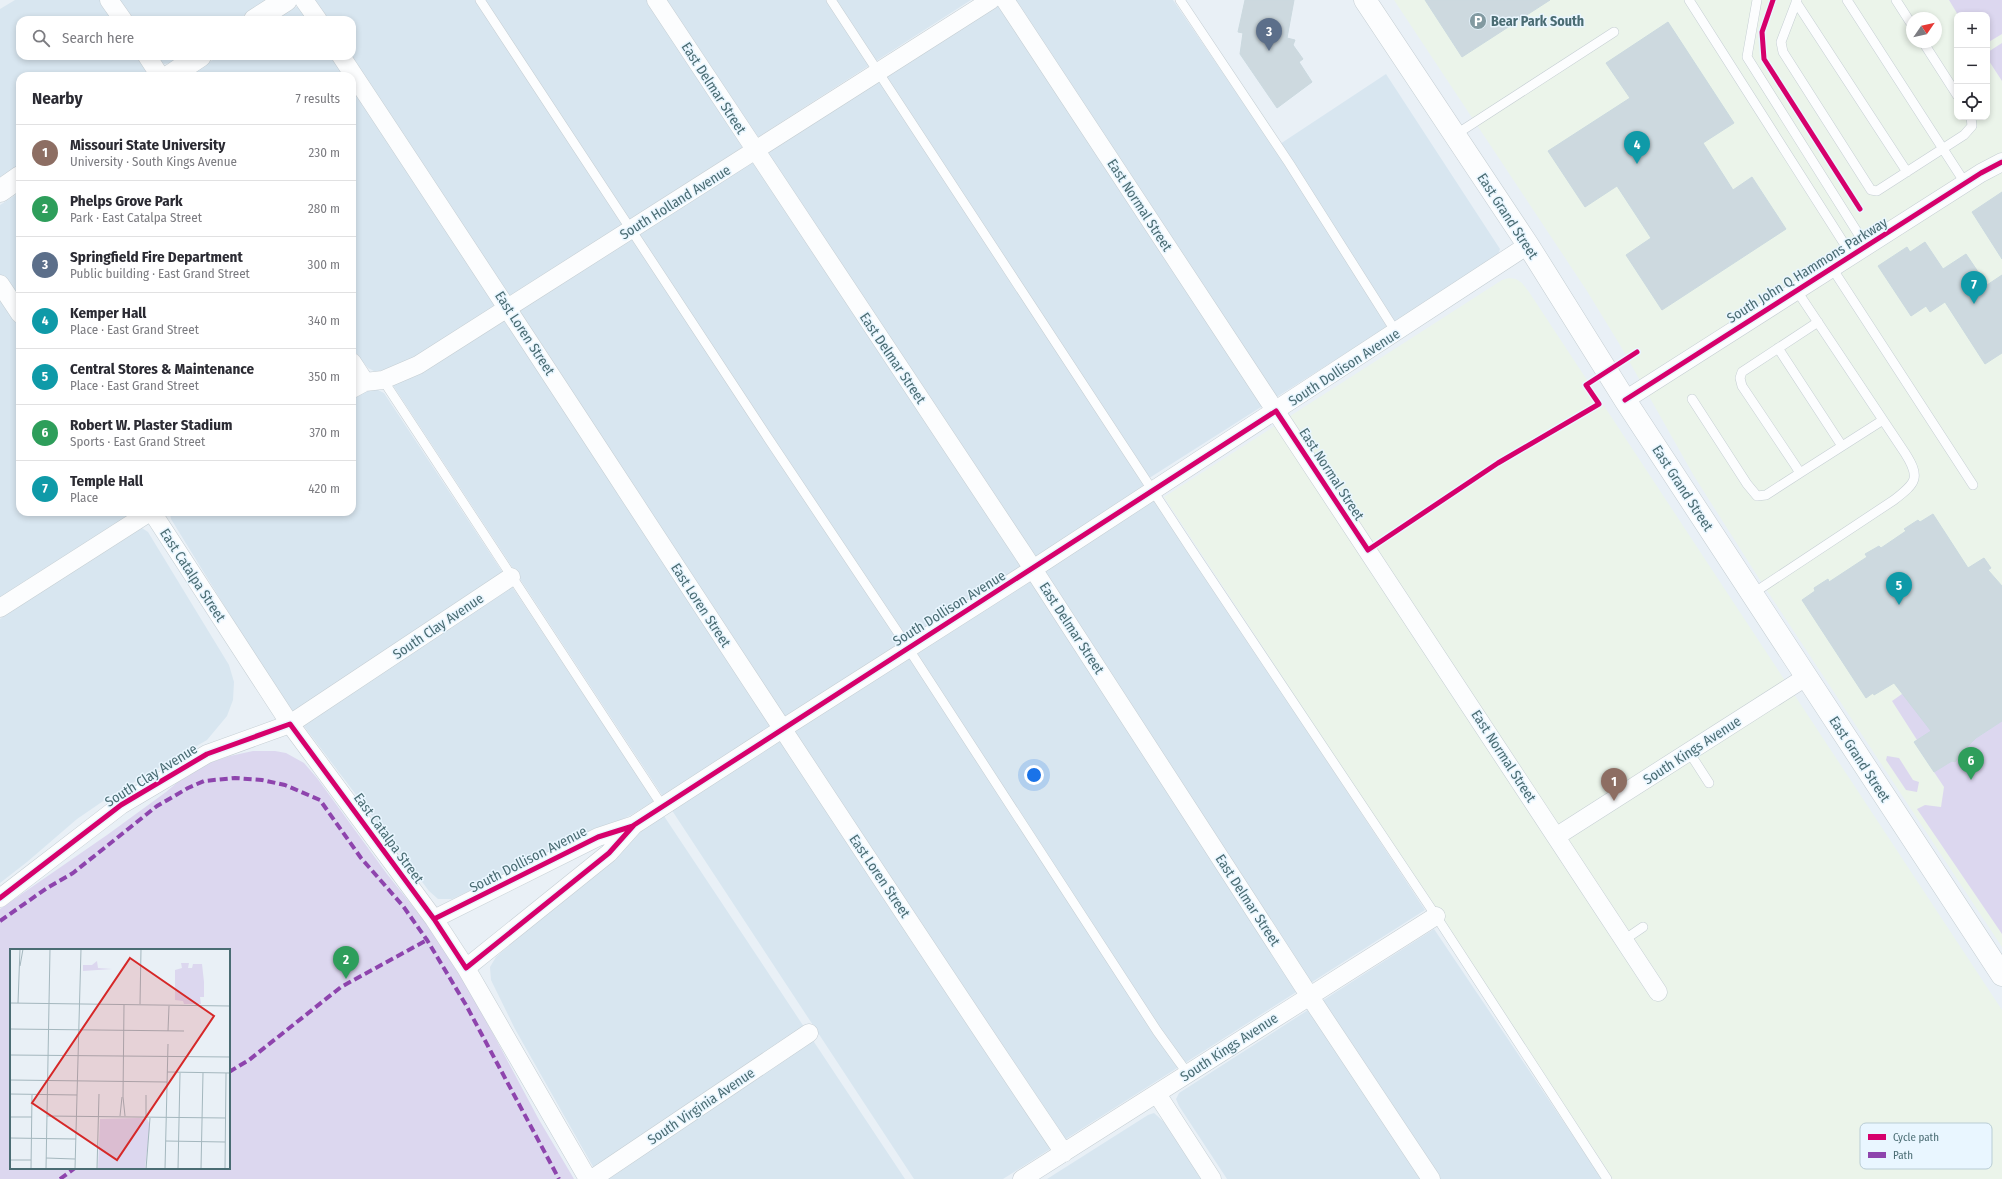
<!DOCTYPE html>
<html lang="en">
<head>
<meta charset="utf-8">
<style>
	:root { --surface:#fff; --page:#f2f2f3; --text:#2b2b33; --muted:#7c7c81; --line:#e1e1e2; --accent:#db2777 }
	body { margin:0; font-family:"Fira Sans Condensed",sans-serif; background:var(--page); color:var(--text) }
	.controls { position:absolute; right:12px; top:12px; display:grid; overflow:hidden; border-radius:8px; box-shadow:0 2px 6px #0003 }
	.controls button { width:36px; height:36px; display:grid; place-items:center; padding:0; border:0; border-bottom:1px solid var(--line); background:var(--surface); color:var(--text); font:20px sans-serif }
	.compass { position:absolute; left:1906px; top:12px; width:36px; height:36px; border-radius:50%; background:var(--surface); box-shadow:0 2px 6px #0003; rotate:56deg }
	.you { position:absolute; left:1034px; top:775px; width:14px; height:14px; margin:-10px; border:3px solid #fff; border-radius:50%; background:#1a73e8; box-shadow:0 0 0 6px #1a73e833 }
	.badge { display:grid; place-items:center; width:26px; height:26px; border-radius:50%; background:var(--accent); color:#fff; font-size:13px; font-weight:700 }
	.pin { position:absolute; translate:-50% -33px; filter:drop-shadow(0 1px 2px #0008) }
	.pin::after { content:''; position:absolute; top:21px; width:14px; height:12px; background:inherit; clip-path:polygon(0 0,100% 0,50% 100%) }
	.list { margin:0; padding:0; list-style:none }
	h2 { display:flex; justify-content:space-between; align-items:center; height:52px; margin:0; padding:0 16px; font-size:17px }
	h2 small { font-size:13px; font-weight:400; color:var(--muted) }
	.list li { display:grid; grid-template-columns:26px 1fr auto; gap:12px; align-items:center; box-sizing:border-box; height:56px; padding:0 16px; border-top:1px solid var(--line) }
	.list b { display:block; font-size:15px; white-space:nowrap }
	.list p { margin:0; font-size:13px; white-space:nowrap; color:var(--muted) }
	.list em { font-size:13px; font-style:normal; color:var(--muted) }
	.icon { flex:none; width:22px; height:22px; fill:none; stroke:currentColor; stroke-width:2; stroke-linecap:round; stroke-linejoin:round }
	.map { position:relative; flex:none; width:2002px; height:1179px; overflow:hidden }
	.search { position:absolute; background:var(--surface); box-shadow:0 2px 6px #0003; left:16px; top:16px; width:340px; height:44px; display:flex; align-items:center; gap:10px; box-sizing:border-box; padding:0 14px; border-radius:12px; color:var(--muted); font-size:15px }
	.panel { position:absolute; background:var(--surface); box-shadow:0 2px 6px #0003; left:16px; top:72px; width:340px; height:444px; border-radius:12px }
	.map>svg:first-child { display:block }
</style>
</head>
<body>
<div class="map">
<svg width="2002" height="1179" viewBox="0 0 2002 1179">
	<rect width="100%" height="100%" fill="#e9f0f6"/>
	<path fill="#d8e6f0" d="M 15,0 L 102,0 L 115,20 L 20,20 L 20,56 L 138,56 L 147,73 L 147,76 L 20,76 L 20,165 L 0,178 L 0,9 Z
		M 118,0 L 268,0 L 237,20 L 131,20 Z
		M 307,0 L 971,0 L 424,352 L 403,364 L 376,372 L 368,368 L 352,348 L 352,76 L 187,76 L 219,56 L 352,56 L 352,20 L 276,20 Z
		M 1000,0 L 1173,0 L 1274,148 L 1386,74 L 1500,249 L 1498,255 L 1491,261 L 1143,482 L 1425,910 L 1003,1179 L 914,1179 L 392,384 Z
		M 155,56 L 182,56 L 171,63 L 164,64 Z
		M 20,192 L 20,512 L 137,512 L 0,600 L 0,205 Z
		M 369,390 L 378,390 L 384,393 L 654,801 L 631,815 L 452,899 L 438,899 L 429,891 L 275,688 L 171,519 L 170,512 L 352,512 L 352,397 Z
		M 142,528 L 148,532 L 229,665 L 234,682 L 233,700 L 227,716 L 207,740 L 112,795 L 77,819 L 27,862 L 0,883 L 0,619 L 135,529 Z
		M 664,816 L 905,1179 L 600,1179 L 515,1029 L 491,980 L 490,967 L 496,957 L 507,947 L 606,866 L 641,831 Z
		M 1434,929 L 1602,1179 L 1227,1179 L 1179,1106 L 1176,1099 L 1179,1093 Z
		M 1154,1113 L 1164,1122 L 1202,1179 L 1047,1179 L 1148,1115 Z"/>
	<path fill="#ebf4ea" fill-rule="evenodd" d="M 1394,0 L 2002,0 L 2002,947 L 1760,580 L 1694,476 L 1620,345 L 1587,291 ZM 1957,15 L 1987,15 L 1987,117 L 1957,117 ZM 1912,18 L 1936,18 L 1936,42 L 1912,42 Z
		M 1509,278 L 1516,279 L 1522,283 L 1529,292 L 2002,1010 L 2002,1179 L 1613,1179 L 1164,497 L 1502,280 Z"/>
	<path fill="#dcd7ef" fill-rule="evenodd" d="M 1949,0 L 2002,0 L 2002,34 L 1987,43 L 1987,15 L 1958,15 Z
		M 2002,43 L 2002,81 L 1989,61 L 1988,52 Z
		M 2002,624 L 2002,934 L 1917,809 L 1925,805 L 1941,807 L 1944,787 L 1914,742 L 1917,740 L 1892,701 Z
		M 253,751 L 275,751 L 286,753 L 304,763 L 317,778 L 387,874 L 426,923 L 472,994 L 538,1118 L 574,1179 L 0,1179 L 0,909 L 107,835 L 166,792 L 186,775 L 206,764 L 230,756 ZM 11,950 L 229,950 L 229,1168 L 11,1168 Z
		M 1887,756 L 1899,758 L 1913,780 L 1919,782 L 1917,792 L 1906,790 L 1886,760 Z"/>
	<path fill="#cdd9df" stroke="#cbd9df" d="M 1245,0 L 1294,0 L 1287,38 L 1295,40 L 1293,45 L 1303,59 L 1299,62 L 1312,82 L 1277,108 L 1240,54 L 1243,33 L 1238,32 Z
		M 1425,0 L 1550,0 L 1462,57 Z
		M 1668,22 L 1734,123 L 1703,143 L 1733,190 L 1752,177 L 1786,229 L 1662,310 L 1626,255 L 1651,238 L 1617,186 L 1585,207 L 1548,151 L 1630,98 L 1606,63 Z
		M 2002,192 L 2002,259 L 1972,212 Z
		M 1925,242 L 1943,269 L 1966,254 L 1987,285 L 2002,275 L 2002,353 L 1985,364 L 1945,302 L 1930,312 L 1926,306 L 1911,316 L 1878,266 L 1907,247 L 1910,252 Z
		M 1933,514 L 1968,568 L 1984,558 L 1991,568 L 1988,570 L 2002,586 L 2002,721 L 1976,738 L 1965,749 L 1955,762 L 1952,761 L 1934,772 L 1914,742 L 1931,731 L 1894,683 L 1874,695 L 1873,693 L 1866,698 L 1802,600 L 1815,591 L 1814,588 L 1828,579 L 1829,582 L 1867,557 L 1865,554 L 1879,546 L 1881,548 L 1906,531 L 1904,529 L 1918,520 L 1920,522 Z"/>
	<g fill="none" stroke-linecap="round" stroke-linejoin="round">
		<g stroke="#c5ced3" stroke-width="10">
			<path id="lane" d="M 480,0 L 768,438 L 897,631 L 1157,1031 L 1188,1074
				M 831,0 L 1191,549 L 1436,916 L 1607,1179
				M 1180,0 L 1289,163 L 1396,332
				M 1689,0 L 1852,256
				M 1757,0 L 1747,57 L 1866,246
				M 1797,0 L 1781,42 L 1783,52 L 1871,190 L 1877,191 L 1964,135 L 1972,126 L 1971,117
				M 1847,0 L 1965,183
				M 1896,0 L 1912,25
				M 1796,2 L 1907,172
				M 1923,42 L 1957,95
				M 1455,135 L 1614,32
				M 1832,268 L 1973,485
				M 1818,322 L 1742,372 L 1740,378 L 1742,386 L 1795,465 L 1800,473 L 1883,420
				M 1778,348 L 1842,446
				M 383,380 L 663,807
				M 1692,399 L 1747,484 L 1757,496 L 1766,495 L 1800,473
				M 1752,594 L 1894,500 C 1916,483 1921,478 1905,453 L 1797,291
				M 1689,752 L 1709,783
				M 1624,940 L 1643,927"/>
		</g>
		<g stroke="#c5ced3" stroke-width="19">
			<path id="street" d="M 109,0 L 123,20
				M 304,0 L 318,20
				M 656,0 L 1022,552 L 1318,1009 L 1431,1179
				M 1005,0 L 1658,992
				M 147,56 L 160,76
				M 341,56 C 583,421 819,790 1064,1153
				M 0,284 L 20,314
				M 352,362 L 365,382
				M 352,389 L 365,382 L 383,380 L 418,365 L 991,0
				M 1625,400 L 1981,173 L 2002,162
				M 152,512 L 290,724 L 434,919 L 466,968 L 588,1179
				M 0,608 L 150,512
				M 1557,836 L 1806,677
				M 0,898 L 121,805 L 207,754 L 290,724 L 511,577
				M 434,919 L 598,837 L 634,825
				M 466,968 L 609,853 L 634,825 L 782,729 L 1033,569 L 1528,245
				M 1157,1094 L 1212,1179
				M 592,1179 L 809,1033
				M 1022,1179 L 1436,916"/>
		</g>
		<g stroke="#c4cdd2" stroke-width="23">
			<path id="secondary" d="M 1365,0 L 1528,245 L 1625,400 L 2002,975
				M 255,20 L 286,0
				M 170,76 L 200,56
				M 0,191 L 20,177"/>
		</g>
		<use href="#lane" stroke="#fcfdfe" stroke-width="9"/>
		<use href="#street" stroke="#fcfdfe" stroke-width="18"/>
		<use href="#secondary" stroke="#fcfdfe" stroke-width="22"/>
		<path stroke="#8e44ad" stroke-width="4" stroke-dasharray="8 4" stroke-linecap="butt" d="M 0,921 L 47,888 L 73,873 L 157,806 L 188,788 L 204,781 L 235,778 L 262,780 L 285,785 L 320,800 L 361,858 L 403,906 L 427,940 L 466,1005 L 559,1179
			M 229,1072 L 249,1060 L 341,987 L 427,940
			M 60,1179 L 75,1168"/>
		<g stroke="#e9f6ff" stroke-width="8">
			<path id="cycleway" d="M 1773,0 L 1762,32 L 1764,59 L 1860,209
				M 1625,400 L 1981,173 L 2002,162
				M 0,898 L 121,805 L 207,754 L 290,724 L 434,919 L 466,968 L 609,853 L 634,825 L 1276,411 L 1368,550 L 1498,463 L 1599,404 L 1586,385 L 1637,352
				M 434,919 L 598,837 L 633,826"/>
		</g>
		<use href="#cycleway" stroke="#d6006c" stroke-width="5"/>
	</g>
	<defs>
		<g id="parking-disc" transform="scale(0.9)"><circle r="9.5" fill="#829aa1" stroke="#e9f6ff"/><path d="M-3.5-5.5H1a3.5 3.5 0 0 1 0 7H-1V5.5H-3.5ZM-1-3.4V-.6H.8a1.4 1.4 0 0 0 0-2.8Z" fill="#fff"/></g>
	</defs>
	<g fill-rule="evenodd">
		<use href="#parking-disc" x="1478" y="21"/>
	</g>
	<g text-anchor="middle" stroke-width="3" stroke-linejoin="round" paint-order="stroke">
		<g font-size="14" font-weight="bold" fill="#4a6c73" stroke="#e9f6ff" text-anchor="start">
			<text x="1491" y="26">Bear Park South</text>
		</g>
		<g font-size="14" fill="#4a6c73" stroke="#e9f6ff">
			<text transform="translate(714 88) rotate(57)" y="5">East Delmar Street</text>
			<text transform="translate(675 202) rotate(-32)" y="5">South Holland Avenue</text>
			<text transform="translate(1140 205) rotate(57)" y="5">East Normal Street</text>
			<text transform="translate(1508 216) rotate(57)" y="5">East Grand Street</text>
			<text transform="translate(1807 270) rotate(-32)" y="5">South John Q Hammons Parkway</text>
			<text transform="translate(525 333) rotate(57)" y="5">East Loren Street</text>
			<text transform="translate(893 358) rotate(56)" y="5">East Delmar Street</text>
			<text transform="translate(1344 367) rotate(-33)" y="5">South Dollison Avenue</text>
			<text transform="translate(1332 474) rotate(57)" y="5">East Normal Street</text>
			<text transform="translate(1683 488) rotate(57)" y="5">East Grand Street</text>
			<text transform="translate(193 575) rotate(57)" y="5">East Catalpa Street</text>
			<text transform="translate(701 605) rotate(57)" y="5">East Loren Street</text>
			<text transform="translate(949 608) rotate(-32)" y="5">South Dollison Avenue</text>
			<text transform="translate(438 626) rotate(-34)" y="5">South Clay Avenue</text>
			<text transform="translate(1072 628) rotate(57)" y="5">East Delmar Street</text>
			<text transform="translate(1692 750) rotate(-33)" y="5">South Kings Avenue</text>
			<text transform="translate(1504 756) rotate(57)" y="5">East Normal Street</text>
			<text transform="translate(1860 759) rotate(57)" y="5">East Grand Street</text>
			<text transform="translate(151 775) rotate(-32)" y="5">South Clay Avenue</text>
			<text transform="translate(389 838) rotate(54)" y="5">East Catalpa Street</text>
			<text transform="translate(528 859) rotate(-27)" y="5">South Dollison Avenue</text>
			<text transform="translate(880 876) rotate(56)" y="5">East Loren Street</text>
			<text transform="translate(1248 900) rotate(57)" y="5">East Delmar Street</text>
			<text transform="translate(1229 1047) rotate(-33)" y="5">South Kings Avenue</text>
			<text transform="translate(701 1106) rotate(-34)" y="5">South Virginia Avenue</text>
		</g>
	</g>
	<g transform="translate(10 949)">
		<rect width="220" height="220" fill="#e9f0f6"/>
		<path d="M 87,12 L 88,19 L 102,20 L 73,22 L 73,16 L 82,16 ZM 171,14 L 179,14 L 178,19 L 182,19 L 183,15 L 192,15 L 194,33 L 194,48 L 190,48 L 191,55 L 174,55 L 173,52 L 165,51 L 165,21 L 172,19 ZM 129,169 L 137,170 L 140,176 L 135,219 L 154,220 L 88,220 L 90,170 Z" fill="#dcd7ef"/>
		<path fill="none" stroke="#a4b7be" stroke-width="1" d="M 10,17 L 13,0M 0,54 L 220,57M 8,54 L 10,0M 130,55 L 131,0M 114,56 L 113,148 L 115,167M 0,80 L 174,82M 158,82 L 159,57M 0,106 L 220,108M 157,123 L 220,124M 0,131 L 157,133M 0,145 L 67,146M 37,167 L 216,169M 110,167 L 112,148M 0,168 L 22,168M 136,169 L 136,146M 0,189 L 66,190M 156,192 L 215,193M 36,209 L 65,210M 0,211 L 21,211M 21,220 L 22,146M 36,220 L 40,0M 65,220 L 71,0M 87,220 L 89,145M 136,220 L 140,169M 155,220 L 158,95M 168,220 L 170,124M 191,220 L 193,124M 215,220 L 216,124"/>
		<path fill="#d62828" fill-opacity="0.15" stroke="#d62828" stroke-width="2" d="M 120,9 L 204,67 L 107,211 L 22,154 Z"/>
		<rect width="220" height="220" fill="none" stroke="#4a6c73" stroke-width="2"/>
	</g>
	<rect x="1860" y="1123" width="132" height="46" rx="6" fill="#e9f6ff" stroke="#b9cdd5" stroke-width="1"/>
	<rect x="1868" y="1134" width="18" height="6" fill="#d6006c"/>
	<rect x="1868" y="1152" width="18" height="6" fill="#8e44ad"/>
	<g font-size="11" fill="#4a6c73">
		<text x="1893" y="1141">Cycle path</text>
		<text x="1893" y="1159">Path</text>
	</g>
</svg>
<div class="controls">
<button>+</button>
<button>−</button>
<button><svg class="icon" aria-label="locate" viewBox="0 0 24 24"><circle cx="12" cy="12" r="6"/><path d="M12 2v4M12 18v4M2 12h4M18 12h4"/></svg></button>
</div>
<svg class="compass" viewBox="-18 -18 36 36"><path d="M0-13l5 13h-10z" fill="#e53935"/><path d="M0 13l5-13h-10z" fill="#7c7c81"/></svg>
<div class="you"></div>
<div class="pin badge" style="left:1614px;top:801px;background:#8d6e63">1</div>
<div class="pin badge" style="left:346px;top:979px;background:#2e9e5b">2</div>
<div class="pin badge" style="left:1269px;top:51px;background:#5c6f8a">3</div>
<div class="pin badge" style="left:1637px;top:164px;background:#0f9aa8">4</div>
<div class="pin badge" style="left:1899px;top:605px;background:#0f9aa8">5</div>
<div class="pin badge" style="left:1971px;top:780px;background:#2e9e5b">6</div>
<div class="pin badge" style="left:1974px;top:304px;background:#0f9aa8">7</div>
<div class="search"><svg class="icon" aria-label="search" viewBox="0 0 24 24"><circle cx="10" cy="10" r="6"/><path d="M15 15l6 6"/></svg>Search here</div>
<section class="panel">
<h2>Nearby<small>7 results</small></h2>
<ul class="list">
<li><span class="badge" style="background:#8d6e63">1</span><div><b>Missouri State University</b><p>University · South Kings Avenue</p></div><em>230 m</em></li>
<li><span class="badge" style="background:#2e9e5b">2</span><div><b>Phelps Grove Park</b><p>Park · East Catalpa Street</p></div><em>280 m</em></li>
<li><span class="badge" style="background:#5c6f8a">3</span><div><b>Springfield Fire Department</b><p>Public building · East Grand Street</p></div><em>300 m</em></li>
<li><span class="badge" style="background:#0f9aa8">4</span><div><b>Kemper Hall</b><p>Place · East Grand Street</p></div><em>340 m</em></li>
<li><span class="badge" style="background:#0f9aa8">5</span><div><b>Central Stores &amp; Maintenance</b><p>Place · East Grand Street</p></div><em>350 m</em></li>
<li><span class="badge" style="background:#2e9e5b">6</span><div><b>Robert W. Plaster Stadium</b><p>Sports · East Grand Street</p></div><em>370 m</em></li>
<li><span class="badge" style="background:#0f9aa8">7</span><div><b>Temple Hall</b><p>Place</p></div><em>420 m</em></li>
</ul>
</section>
</div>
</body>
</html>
